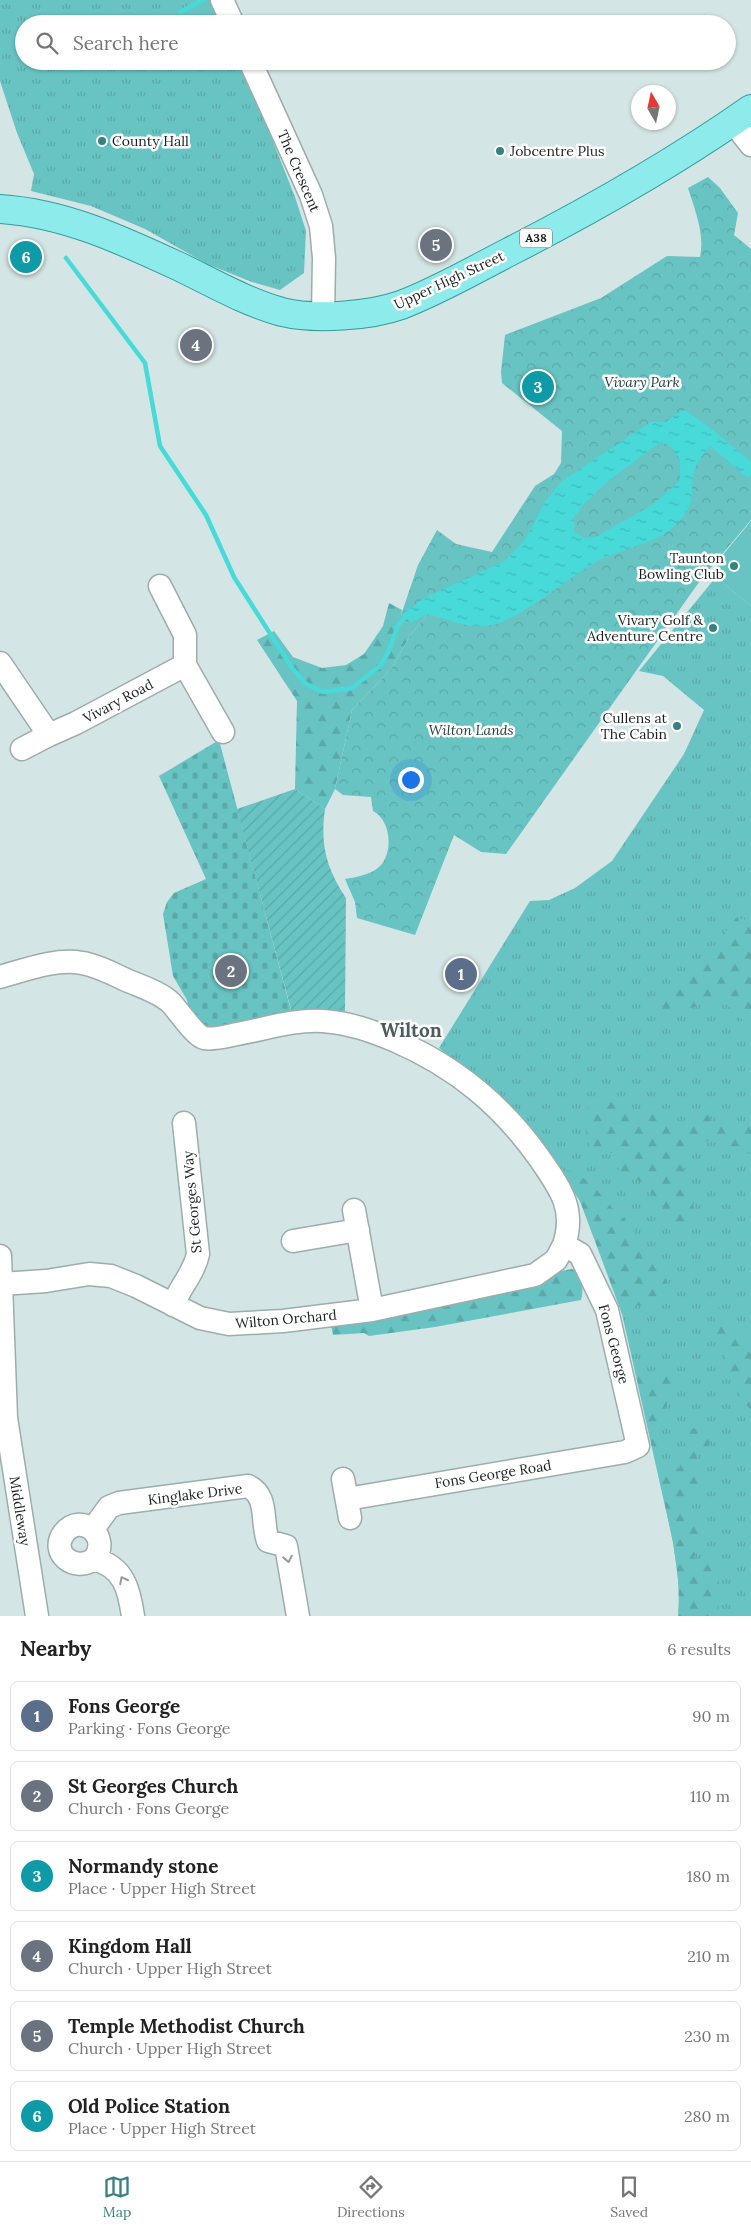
<!DOCTYPE html>
<html lang="en">
<head>
<meta charset="utf-8">
<style>
	:root { --surface:#fff; --page:#f2f2f2; --text:#222; --muted:#767676; --line:#e0e0e0; --accent:#388180 }
	body { margin:0; font-family:Lora,serif; background:var(--page); color:var(--text) }
	.compass { position:absolute; left:631px; top:85px; width:45px; height:45px; border-radius:50%; background:var(--surface); box-shadow:0 1px 4px #0004; rotate:351deg }
	.you { position:absolute; left:410px; top:779px; width:18px; height:18px; margin:-12px; border:4px solid #fff; border-radius:50%; background:#1a73e8; box-shadow:0 0 0 8px #1a73e833 }
	.badge { display:grid; place-items:center; width:32px; height:32px; border-radius:50%; background:var(--accent); color:#fff; font-size:16px; font-weight:700 }
	.pin { position:absolute; translate:-50% -50%; border:2px solid #fff; box-shadow:0 1px 5px #0006 }
	.list { margin:0; padding:0; list-style:none }
	h2 { display:flex; justify-content:space-between; align-items:center; height:65px; margin:0; padding:0 20px; font-size:21px }
	h2 small { font-size:16px; font-weight:400; color:var(--muted) }
	.list li { display:grid; grid-template-columns:32px 1fr auto; gap:15px; align-items:center; box-sizing:border-box; height:70px; margin:0 10px 10px; padding:0 10px; border:1px solid var(--line); border-radius:8px }
	.list b { display:block; font-size:19px; white-space:nowrap }
	.list p { margin:0; font-size:16px; white-space:nowrap; color:var(--muted) }
	.list em { font-size:16px; font-style:normal; color:var(--muted) }
	.icon { flex:none; width:28px; height:28px; fill:none; stroke:currentColor; stroke-width:2; stroke-linecap:round; stroke-linejoin:round }
	.map { position:relative; flex:none; width:751px; height:1616px; overflow:hidden }
	.search { position:absolute; background:var(--surface); box-shadow:0 1px 4px #0004; left:15px; right:15px; top:15px; height:55px; display:flex; align-items:center; gap:12px; box-sizing:border-box; padding:0 18px; border-radius:28px; color:var(--muted); font-size:19px }
	.sheet { height:545px; background:var(--surface) }
	nav { display:flex; justify-content:space-around; align-items:center; box-sizing:border-box; height:70px; border-top:1px solid var(--line); background:var(--surface); font-size:14px; color:var(--muted) }
	nav a { display:grid; justify-items:center; gap:2px }
	nav .on { color:var(--accent) }
	.map>svg:first-child { display:block }
</style>
</head>
<body>
<div class="map">
<svg width="751" height="1616" viewBox="0 0 751 1616">
	<defs>
		<pattern id="grass-tufts" width="24" height="20" patternUnits="userSpaceOnUse" patternTransform="scale(1.25)"><rect width="24" height="20" fill="#68c4c3"/><path d="M3 7l-1-3M5 7V3M7 7l1-3M15 17l-1-3M17 17v-4M19 17l1-3" fill="none" stroke="#5aa8a7"/></pattern>
		<pattern id="forest-firs" width="22" height="20" patternUnits="userSpaceOnUse" patternTransform="scale(1.25)"><rect width="22" height="20" fill="#68c4c3"/><path d="M5 1l3.5 6h-7zM16 11l3.5 6h-7z" fill="#5aa8a7"/></pattern>
		<pattern id="cemetery-stones" width="16" height="16" patternUnits="userSpaceOnUse" patternTransform="scale(1.25)"><rect width="16" height="16" fill="#68c4c3"/><path d="M2 7V4a2 2 0 0 1 4 0v3zM10 15v-3a2 2 0 0 1 4 0v3z" fill="#5aa8a7"/></pattern>
		<pattern id="park-crowns" width="20" height="18" patternUnits="userSpaceOnUse" patternTransform="scale(1.25)"><rect width="20" height="18" fill="#68c4c3"/><path d="M2 6a3 3 0 1 1 6 0M12 15a3 3 0 1 1 6 0" fill="none" stroke="#5aa8a7"/></pattern>
		<pattern id="garden-furrows" width="10" height="10" patternUnits="userSpaceOnUse" patternTransform="scale(1.25)"><rect width="10" height="10" fill="#68c4c3"/><path d="M-1 1l2-2M0 10L10 0M9 11l2-2" fill="none" stroke="#5aa8a7"/></pattern>
		<pattern id="water-ripples" width="26" height="14" patternUnits="userSpaceOnUse" patternTransform="scale(1.25)"><rect width="26" height="14" fill="#47dad9"/><path d="M2 4q2-2 4 0t4 0M15 11q2-2 4 0t4 0" fill="none" stroke="#3ebbba"/></pattern>
	</defs>
	<rect width="100%" height="100%" fill="#d3e5e4"/>
	<path fill="url(#grass-tufts)" d="M 0,0 L 212,0 L 223,24 L 24,24 L 24,61 L 241,61 L 295,197 L 306,231 L 304,273 L 280,290 L 252,282 L 207,264 L 145,229 L 91,206 L 31,191 L 34,174 L 17,133 L 0,81 Z
		M 716,577 L 751,606 L 751,1616 L 678,1616 L 680,1593 L 673,1542 L 620,1305 L 580,1201 L 560,1170 L 523,1120 L 439,1048 L 530,901 L 549,900 L 575,888 L 612,861 L 684,754 L 704,710 L 663,676 L 639,671 Z"/>
	<path fill="url(#forest-firs)" d="M 389,603 L 402,610 L 401,615 L 428,614 L 411,634 L 391,669 L 352,710 L 335,789 L 325,809 L 295,789 L 297,701 L 257,640 L 274,631 L 293,657 L 322,668 L 346,665 L 364,654 L 383,626 Z
		M 736,918 L 747,920 L 751,925 L 751,1028 L 727,1005 L 716,1000 L 681,1011 L 671,1019 L 663,1014 C 660,984 690,969 709,951 C 719,941 727,929 736,918 Z
		M 597,1096 L 603,1101 L 625,1104 L 631,1109 L 656,1115 L 678,1123 L 704,1112 L 716,1123 L 751,1126 L 751,1154 L 740,1152 L 734,1147 L 708,1141 L 697,1146 L 688,1157 L 684,1169 L 694,1201 L 689,1229 L 684,1232 L 676,1231 L 665,1214 L 663,1205 L 652,1194 L 647,1184 L 619,1173 L 616,1153 C 611,1153 605,1154 600,1153 C 580,1147 586,1117 588,1102 Z
		M 560,1170 L 571,1171 L 590,1182 L 612,1208 L 618,1211 L 632,1229 L 640,1246 L 663,1274 L 671,1292 L 670,1299 L 651,1306 L 635,1305 L 632,1311 L 622,1314 L 580,1201 Z
		M 572,1269 L 578,1272 C 582,1283 584,1289 581,1300 L 435,1327 L 369,1336 L 364,1333 L 333,1335 L 331,1325 L 489,1293 L 534,1287 L 561,1271 Z
		M 719,1308 L 726,1311 C 730,1333 730,1335 751,1344 L 751,1410 L 741,1399 L 736,1379 L 725,1366 L 724,1355 L 717,1343 L 714,1313 Z
		M 647,1371 L 668,1372 L 675,1380 L 671,1394 L 662,1416 L 656,1464 L 636,1374 Z
		M 694,1428 L 708,1430 L 711,1439 L 708,1449 L 698,1454 L 696,1471 L 703,1476 L 704,1487 C 683,1495 678,1501 689,1522 L 707,1527 L 709,1534 C 706,1543 698,1547 694,1557 L 700,1562 L 716,1567 C 720,1585 722,1599 716,1616 L 678,1616 C 682,1568 668,1520 658,1473 L 679,1469 L 688,1431 Z"/>
	<path fill="url(#cemetery-stones)" d="M 219,740 L 293,1018 L 210,1031 L 191,1016 L 187,1000 L 173,976 L 163,914 L 167,902 L 174,893 L 206,879 L 159,776 Z"/>
	<path fill="url(#park-crowns)" d="M 708,177 L 720,188 L 738,213 L 734,235 L 751,249 L 751,520 L 702,578 L 506,854 L 481,852 L 454,835 L 415,935 L 357,918 L 355,902 L 345,879 C 356,877 370,875 379,867 C 394,853 391,820 373,811 L 371,797 L 343,795 L 335,789 L 352,710 L 391,669 L 411,634 L 427,615 L 411,622 L 401,615 L 418,565 L 437,530 L 456,544 L 492,552 L 535,486 L 554,474 L 561,463 L 562,431 L 502,383 L 501,372 L 505,335 L 601,298 L 667,256 L 700,257 C 705,235 695,210 688,188 Z"/>
	<path fill="url(#garden-furrows)" d="M 295,789 L 325,809 C 320,844 326,868 346,898 L 345,1011 L 292,1013 L 237,809 Z"/>
	<path fill="#68c4c3" d="M 751,521 L 751,606 L 711,573 L 723,559 L 721,557 Z"/>
	<path fill="url(#water-ripples)" fill-rule="evenodd" d="M 685,410 L 713,430 L 751,462 L 751,475 L 748,478 L 710,446 C 703,455 697,461 694,472 C 689,490 697,501 682,518 C 662,544 626,546 598,561 C 566,578 524,618 491,625 C 470,630 448,619 428,614 L 411,622 L 401,615 L 424,598 L 505,561 L 525,540 L 545,502 L 562,481 L 651,422 L 666,422 L 676,414 ZM 659,443 L 668,444 L 680,459 L 680,481 L 652,505 L 596,537 L 584,538 L 574,532 L 574,517 L 583,505 L 608,481 Z"/>
	<g fill="none" stroke-linecap="round" stroke-linejoin="round">
		<path stroke="#47dad9" stroke-width="4.5" d="M 180,12 L 203,0
			M 78,69 L 91,61
			M 66,258 L 145,363 L 160,446 L 206,515 L 234,577 L 292,668 L 306,684 L 323,692 L 352,688 L 380,666 L 388,653 L 398,625 L 405,618"/>
		<g stroke="#9cadac" stroke-width="25">
			<path id="minor" d="M 222,0 L 233,24
				M 250,61 L 311,195 L 321,226 L 324,258 L 323,316
				M 733,122 L 751,145
				M 160,586 L 185,635 L 185,665
				M 0,663 L 49,735 L 76,723 L 185,665 L 223,732
				M 22,749 L 49,735
				M 0,977 C 25,970 56,958 82,963 C 98,965 116,976 131,982 C 143,987 161,993 171,1003 C 178,1010 196,1037 204,1038 C 214,1040 227,1036 237,1034 C 265,1029 295,1019 323,1021 C 350,1023 372,1031 396,1041 C 456,1067 502,1105 540,1159 C 560,1188 576,1209 564,1245 L 580,1254 L 607,1310 L 638,1446 L 625,1452 L 347,1499
				M 354,1210 L 372,1310
				M 293,1241 L 358,1230
				M 0,1256 L 6,1418 L 37,1616
				M 1,1284 L 46,1281 L 89,1274 L 111,1276 L 136,1286 L 200,1318 L 229,1324 L 283,1321 L 372,1310 L 535,1275 L 556,1260 L 564,1245
				M 173,1305 C 180,1287 194,1273 198,1254 L 184,1123
				M 343,1479 L 350,1518
				M 93,1529 L 109,1507 L 119,1503 L 248,1486 C 269,1496 261,1522 268,1541 L 286,1546 L 298,1616
				M 94,1559 C 112,1537 81,1511 64,1533 C 49,1553 75,1573 94,1559 C 124,1567 129,1589 133,1616"/>
		</g>
		<g stroke="#339c9c" stroke-width="30">
			<path id="major" d="M 0,209 C 64,213 122,240 180,267 C 213,283 246,302 282,312 C 315,320 370,316 401,305 C 438,291 474,270 509,252 C 593,209 674,163 751,109"/>
		</g>
		<use href="#minor" stroke="#fff" stroke-width="22"/>
		<use href="#major" stroke="#8debeb" stroke-width="28"/>
	</g>
	<defs><path id="oneway-chevron" d="M-2-3.5L2.5 0L-2 3.5" fill="none" stroke-width="1.6" stroke-linecap="round" stroke-linejoin="round" transform="scale(1.25)"/></defs>
	<g stroke="#989b9b">
		<use href="#oneway-chevron" transform="translate(288 1559) rotate(79)"/>
		<use href="#oneway-chevron" transform="translate(123 1580) rotate(-117)"/>
	</g>
	<g fill="#388180" stroke="#fff" stroke-width="2">
		<circle cx="102" cy="141" r="5"/>
		<circle cx="500" cy="151" r="5"/>
		<circle cx="734" cy="566" r="5"/>
		<circle cx="713" cy="628" r="5"/>
		<circle cx="677" cy="726" r="5"/>
	</g>
	<g text-anchor="middle" stroke-width="5" stroke-linejoin="round" paint-order="stroke">
		<rect fill="#fff" stroke="#5f6363" stroke-width="1" x="520" y="228.5" width="32" height="19" rx="4"/>
		<g font-size="12" font-weight="bold" fill="#1a2020">
			<text x="536" y="242">A38</text>
		</g>
		<g font-size="14" fill="#1a2020" stroke="#fff" text-anchor="end">
			<text x="112" y="146" text-anchor="start">County Hall</text>
			<text x="510" y="156" text-anchor="start">Jobcentre Plus</text>
			<text x="724" y="563">Taunton<tspan x="724" dy="16">Bowling Club</tspan></text>
			<text x="703" y="625">Vivary Golf &amp;<tspan x="703" dy="16">Adventure Centre</tspan></text>
			<text x="667" y="723">Cullens at<tspan x="667" dy="16">The Cabin</tspan></text>
		</g>
		<g font-size="14" fill="#1a2020" stroke="#fff">
			<text transform="translate(299 171) rotate(67)" y="5">The Crescent</text>
			<text transform="translate(449 280) rotate(-25)" y="5">Upper High Street</text>
			<text transform="translate(118 701) rotate(-28)" y="5">Vivary Road</text>
			<text transform="translate(192 1202) rotate(-95)" y="5">St Georges Way</text>
			<text transform="translate(286 1319) rotate(-5)" y="5">Wilton Orchard</text>
			<text transform="translate(614 1344) rotate(75)" y="5">Fons George</text>
			<text transform="translate(493 1474) rotate(-9)" y="5">Fons George Road</text>
			<text transform="translate(195 1494) rotate(-7)" y="5">Kinglake Drive</text>
			<text transform="translate(20 1511) rotate(81)" y="5">Middleway</text>
		</g>
		<g font-size="14" font-style="italic" fill="#243d3c" stroke="#fff">
			<text x="642" y="387">Vivary Park</text>
			<text x="471" y="735">Wilton Lands</text>
		</g>
		<g font-size="19" font-weight="bold" fill="#4c5b5b" stroke="#fff">
			<text x="411" y="1037">Wilton</text>
		</g>
	</g>
</svg>
<svg class="compass" viewBox="-18 -18 36 36"><path d="M0-13l5 13h-10z" fill="#e53935"/><path d="M0 13l5-13h-10z" fill="#767676"/></svg>
<div class="you"></div>
<div class="pin badge" style="left:461px;top:974px;background:#5c6f8a">1</div>
<div class="pin badge" style="left:231px;top:971px;background:#6b7280">2</div>
<div class="pin badge" style="left:538px;top:387px;background:#0f9aa8">3</div>
<div class="pin badge" style="left:196px;top:345px;background:#6b7280">4</div>
<div class="pin badge" style="left:436px;top:245px;background:#6b7280">5</div>
<div class="pin badge" style="left:26px;top:257px;background:#0f9aa8">6</div>
<div class="search"><svg class="icon" aria-label="search" viewBox="0 0 24 24"><circle cx="10" cy="10" r="6"/><path d="M15 15l6 6"/></svg>Search here</div>
</div>
<section class="sheet">
<h2>Nearby<small>6 results</small></h2>
<ul class="list">
<li><span class="badge" style="background:#5c6f8a">1</span><div><b>Fons George</b><p>Parking · Fons George</p></div><em>90 m</em></li>
<li><span class="badge" style="background:#6b7280">2</span><div><b>St Georges Church</b><p>Church · Fons George</p></div><em>110 m</em></li>
<li><span class="badge" style="background:#0f9aa8">3</span><div><b>Normandy stone</b><p>Place · Upper High Street</p></div><em>180 m</em></li>
<li><span class="badge" style="background:#6b7280">4</span><div><b>Kingdom Hall</b><p>Church · Upper High Street</p></div><em>210 m</em></li>
<li><span class="badge" style="background:#6b7280">5</span><div><b>Temple Methodist Church</b><p>Church · Upper High Street</p></div><em>230 m</em></li>
<li><span class="badge" style="background:#0f9aa8">6</span><div><b>Old Police Station</b><p>Place · Upper High Street</p></div><em>280 m</em></li>
</ul>
</section>
<nav>
<a class="on"><svg class="icon" aria-label="map" viewBox="0 0 24 24"><path d="M3 6l6-2 6 2 6-2v14l-6 2-6-2-6 2zM9 4v14M15 6v14"/></svg>Map</a>
<a><svg class="icon" aria-label="directions" viewBox="0 0 24 24"><path d="M12 3l9 9-9 9-9-9zM9 14v-3h6M13 9l2 2-2 2"/></svg>Directions</a>
<a><svg class="icon" aria-label="saved" viewBox="0 0 24 24"><path d="M7 4h10v16l-5-4-5 4z"/></svg>Saved</a>
</nav>
</body>
</html>
